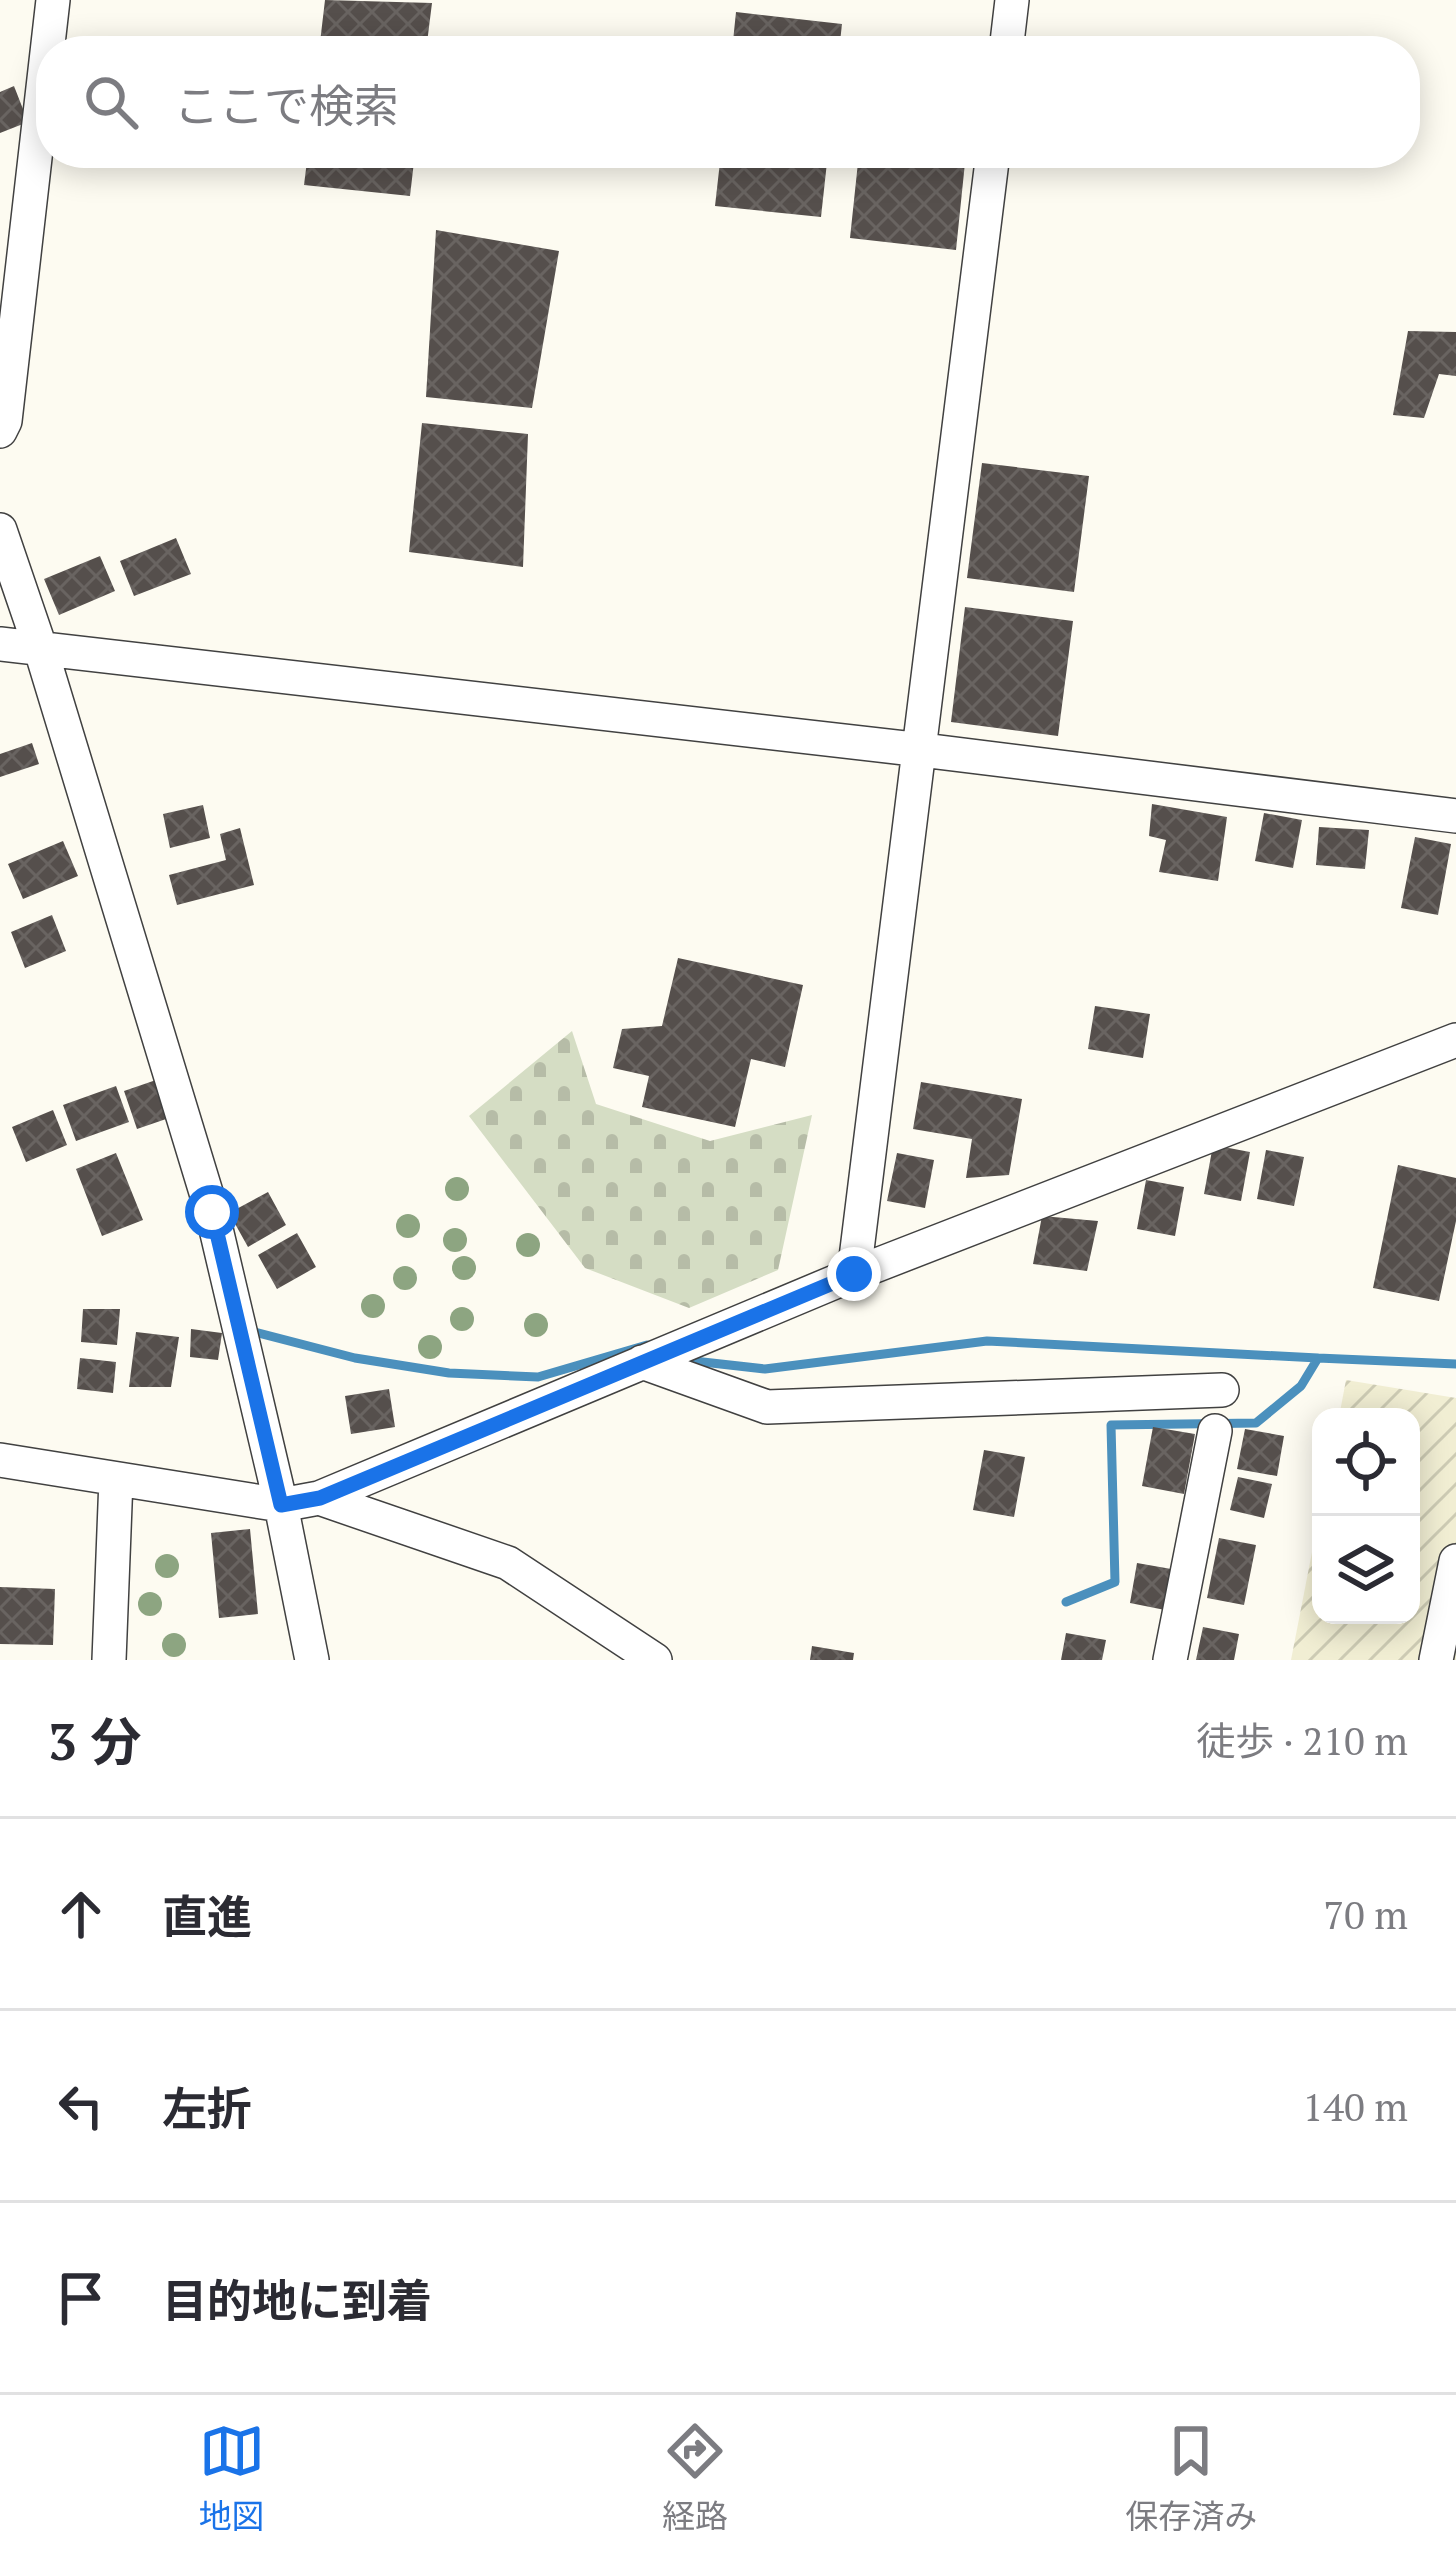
<!DOCTYPE html>
<html lang="ja">
<head>
<meta charset="utf-8">
<style>
	:root { --surface:#fff; --page:#f7f7f7; --text:#2b2b33; --muted:#7c7c81; --line:#e1e1e2; --accent:#1a73e8 }
	body { margin:0; font-family:"PT Serif","Noto Sans JP",serif; background:var(--page); color:var(--text) }
	.controls { position:absolute; right:36px; bottom:36px; display:grid; overflow:hidden; border-radius:24px; box-shadow:0 6px 30px #0003 }
	.controls button { width:108px; height:108px; display:grid; place-items:center; padding:0; border:0; border-bottom:3px solid var(--line); background:var(--surface); color:var(--text); font:60px sans-serif }
	.stop { position:absolute; width:36px; height:36px; margin:-27px; border:9px solid #1a73e8; border-radius:50%; background:#fff }
	.stop.end { background:#1a73e8; border-color:#fff; box-shadow:0 3px 12px #0008 }
	.list { margin:0; padding:0; list-style:none }
	h2 { display:flex; justify-content:space-between; align-items:center; height:156px; margin:0; padding:0 48px; font-size:51px }
	h2 small { font-size:39px; font-weight:400; color:var(--muted) }
	.list li { display:grid; grid-template-columns:78px 1fr auto; gap:36px; align-items:center; box-sizing:border-box; height:192px; padding:0 48px; border-top:3px solid var(--line) }
	.list b { display:block; font-size:45px; white-space:nowrap }
	.list em { font-size:39px; font-style:normal; color:var(--muted) }
	.icon { flex:none; width:66px; height:66px; fill:none; stroke:currentColor; stroke-width:2; stroke-linecap:round; stroke-linejoin:round }
	.map { position:relative; flex:none; width:1456px; height:1660px; overflow:hidden }
	.search { position:absolute; background:var(--surface); box-shadow:0 6px 30px #0003; left:36px; right:36px; top:36px; height:132px; display:flex; align-items:center; gap:30px; box-sizing:border-box; padding:0 42px; border-radius:48px; color:var(--muted); font-size:45px }
	.sheet { height:732px; background:var(--surface) }
	nav { display:flex; justify-content:space-around; align-items:center; box-sizing:border-box; height:168px; border-top:3px solid var(--line); background:var(--surface); font-size:33px; color:var(--muted) }
	nav a { display:grid; justify-items:center; gap:6px }
	nav .on { color:var(--accent) }
	.map>svg:first-child { display:block }
</style>
</head>
<body>
<div class="map">
<svg width="1456" height="1660" viewBox="0 0 1456 1660">
	<defs>
		<pattern id="farmland-furrows" width="10" height="10" patternUnits="userSpaceOnUse" patternTransform="scale(3)"><rect width="10" height="10" fill="#f1eed3"/><path d="M-1 1l2-2M0 10L10 0M9 11l2-2" fill="none" stroke="#cdcbb4"/></pattern>
		<pattern id="cemetery-stones" width="16" height="16" patternUnits="userSpaceOnUse" patternTransform="scale(3)"><rect width="16" height="16" fill="#d5ddc4"/><path d="M2 7V4a2 2 0 0 1 4 0v3zM10 15v-3a2 2 0 0 1 4 0v3z" fill="#b6bca7"/></pattern>
		<pattern id="building-cross-hatch" width="8" height="8" patternUnits="userSpaceOnUse" patternTransform="scale(3)"><rect width="8" height="8" fill="#554f4c"/><path d="M0 0l8 8M0 8l8-8" fill="none" stroke="#696461"/></pattern>
	</defs>
	<rect width="100%" height="100%" fill="#fdfbf1"/>
	<path fill="url(#farmland-furrows)" d="M 1346,1380 L 1456,1398 L 1456,1660 L 1291,1660 L 1321,1506 L 1321,1615 L 1411,1615 L 1411,1417 L 1339,1417 Z"/>
	<path fill="url(#cemetery-stones)" d="M 572,1031 L 596,1104 L 710,1141 L 812,1115 L 778,1270 L 689,1308 L 585,1268 L 469,1116 Z"/>
	<g fill="none" stroke-linecap="round" stroke-linejoin="round">
		<path stroke="#4b90bd" stroke-width="9" d="M 251,1331 L 355,1358 L 449,1373 L 538,1377 L 647,1345
			M 685,1360 L 765,1369 L 987,1341 L 1318,1358
			M 1066,1602 L 1115,1582 L 1111,1425 L 1256,1423 L 1301,1386 L 1318,1358 L 1456,1364"/>
	</g>
	<path fill="url(#building-cross-hatch)" d="M 325,0 L 432,3 L 426,51 L 319,51 Z
		M 736,12 L 842,24 L 839,51 L 732,51 Z
		M 14,86 L 28,122 L 0,133 L 0,92 Z
		M 308,153 L 415,153 L 410,196 L 304,185 Z
		M 721,153 L 828,153 L 821,217 L 715,206 Z
		M 859,153 L 966,153 L 956,250 L 850,238 Z
		M 436,230 L 559,251 L 532,408 L 426,397 Z
		M 1408,331 L 1456,332 L 1456,376 L 1439,374 L 1424,418 L 1393,415 Z
		M 422,423 L 528,434 L 523,567 L 409,552 Z
		M 982,463 L 1089,476 L 1074,592 L 967,578 Z
		M 176,538 L 191,574 L 134,596 L 120,561 Z
		M 100,556 L 115,591 L 59,615 L 44,579 Z
		M 965,607 L 1073,621 L 1058,736 L 951,722 Z
		M 32,743 L 39,764 L 0,777 L 0,754 Z
		M 1152,804 L 1227,817 L 1218,881 L 1159,872 L 1166,840 L 1149,836 Z
		M 203,805 L 210,838 L 170,848 L 163,814 Z
		M 1264,813 L 1302,820 L 1293,868 L 1255,861 Z
		M 1319,827 L 1369,830 L 1365,869 L 1316,865 Z
		M 240,828 L 254,885 L 177,905 L 169,875 L 226,860 L 220,834 Z
		M 1415,837 L 1451,844 L 1438,915 L 1401,908 Z
		M 63,841 L 78,876 L 23,899 L 8,864 Z
		M 52,915 L 66,951 L 25,968 L 11,932 Z
		M 678,958 L 803,985 L 785,1067 L 751,1059 L 735,1127 L 642,1107 L 649,1076 L 613,1068 L 622,1029 L 662,1026 Z
		M 1095,1006 L 1150,1014 L 1143,1058 L 1088,1049 Z
		M 156,1080 L 169,1118 L 137,1129 L 124,1091 Z
		M 921,1082 L 1022,1099 L 1009,1175 L 966,1178 L 972,1139 L 913,1129 Z
		M 116,1086 L 129,1122 L 76,1141 L 63,1105 Z
		M 53,1110 L 67,1145 L 26,1162 L 12,1127 Z
		M 1213,1145 L 1250,1152 L 1241,1201 L 1204,1194 Z
		M 1266,1150 L 1304,1157 L 1294,1206 L 1257,1199 Z
		M 116,1153 L 143,1220 L 102,1236 L 76,1169 Z
		M 897,1153 L 934,1160 L 925,1208 L 887,1201 Z
		M 1398,1165 L 1456,1178 L 1456,1221 L 1439,1301 L 1373,1288 Z
		M 1146,1180 L 1184,1187 L 1175,1236 L 1137,1229 Z
		M 268,1192 L 286,1225 L 248,1247 L 229,1213 Z
		M 1042,1216 L 1098,1221 L 1087,1271 L 1033,1264 Z
		M 297,1233 L 316,1267 L 277,1289 L 258,1255 Z
		M 83,1309 L 120,1309 L 117,1345 L 81,1342 Z
		M 191,1329 L 222,1333 L 218,1360 L 190,1357 Z
		M 136,1332 L 179,1337 L 171,1387 L 129,1387 Z
		M 80,1358 L 116,1362 L 113,1393 L 77,1389 Z
		M 389,1389 L 395,1427 L 351,1434 L 345,1396 Z
		M 1153,1427 L 1195,1434 L 1184,1494 L 1142,1486 Z
		M 1245,1429 L 1284,1436 L 1277,1476 L 1237,1469 Z
		M 984,1450 L 1025,1457 L 1014,1517 L 973,1510 Z
		M 1238,1477 L 1272,1484 L 1264,1518 L 1230,1510 Z
		M 250,1529 L 258,1614 L 219,1618 L 211,1533 Z
		M 1219,1538 L 1256,1545 L 1244,1605 L 1207,1598 Z
		M 1137,1563 L 1177,1570 L 1170,1611 L 1130,1603 Z
		M 0,1587 L 55,1589 L 53,1645 L 0,1644 Z
		M 1203,1627 L 1239,1634 L 1234,1660 L 1196,1660 Z
		M 1066,1633 L 1106,1640 L 1102,1660 L 1061,1660 Z
		M 812,1646 L 854,1653 L 853,1660 L 810,1660 Z"/>
	<g fill="none" stroke-linecap="round" stroke-linejoin="round">
		<g stroke="#414141" stroke-width="36">
			<path id="minor" d="M 1006,51 L 1012,0
				M 0,431 L 5,421 L 53,0
				M 0,530 L 41,650 L 212,1212 L 281,1505 L 312,1660
				M 0,644 L 922,750 L 1456,816
				M 854,1274 L 993,153
				M 642,1362 L 767,1407 L 1222,1390
				M 0,1460 L 281,1505 L 319,1498 L 854,1274 L 1456,1040
				M 319,1498 L 508,1563 L 655,1660
				M 109,1660 L 116,1479
				M 1170,1660 L 1215,1431
				M 1436,1660 L 1456,1561"/>
		</g>
		<use href="#minor" stroke="#fff" stroke-width="33"/>
	</g>
	<g fill="#8da581">
		<circle cx="457" cy="1189" r="12"/>
		<circle cx="408" cy="1226" r="12"/>
		<circle cx="455" cy="1240" r="12"/>
		<circle cx="528" cy="1245" r="12"/>
		<circle cx="464" cy="1268" r="12"/>
		<circle cx="405" cy="1278" r="12"/>
		<circle cx="373" cy="1306" r="12"/>
		<circle cx="462" cy="1319" r="12"/>
		<circle cx="536" cy="1325" r="12"/>
		<circle cx="430" cy="1347" r="12"/>
		<circle cx="167" cy="1566" r="12"/>
		<circle cx="150" cy="1604" r="12"/>
		<circle cx="174" cy="1645" r="12"/>
	</g>
	<g fill="none" stroke-linecap="round" stroke-linejoin="round">
		<path stroke="#1a73e8" stroke-width="15" d="M 212,1212 L 281,1505 L 320,1498 L 854,1274"/>
	</g>
</svg>
<div class="controls">
<button><svg class="icon" aria-label="locate" viewBox="0 0 24 24"><circle cx="12" cy="12" r="6"/><path d="M12 2v4M12 18v4M2 12h4M18 12h4"/></svg></button>
<button><svg class="icon" aria-label="layers" viewBox="0 0 24 24"><path d="M12 4l9 5-9 5-9-5zM3 14l9 5 9-5"/></svg></button>
</div>
<div class="stop" style="left:212px;top:1212px"></div>
<div class="stop end" style="left:854px;top:1274px"></div>
<div class="search"><svg class="icon" aria-label="search" viewBox="0 0 24 24"><circle cx="10" cy="10" r="6"/><path d="M15 15l6 6"/></svg>ここで検索</div>
</div>
<section class="sheet">
<h2>3 分<small>徒歩 · 210 m</small></h2>
<ul class="list">
<li><svg class="icon" aria-label="ahead" viewBox="0 0 24 24"><path d="M12 20V5M6 11l6-6 6 6"/></svg><div><b>直進</b></div><em>70 m</em></li>
<li><svg class="icon" aria-label="left" viewBox="0 0 24 24"><path d="M17 20v-9H6M10 6l-5 5 5 5"/></svg><div><b>左折</b></div><em>140 m</em></li>
<li><svg class="icon" aria-label="arrive" viewBox="0 0 24 24"><path d="M6 21V4h12l-3 4 3 4H6"/></svg><div><b>目的地に到着</b></div></li>
</ul>
</section>
<nav>
<a class="on"><svg class="icon" aria-label="map" viewBox="0 0 24 24"><path d="M3 6l6-2 6 2 6-2v14l-6 2-6-2-6 2zM9 4v14M15 6v14"/></svg>地図</a>
<a><svg class="icon" aria-label="directions" viewBox="0 0 24 24"><path d="M12 3l9 9-9 9-9-9zM9 14v-3h6M13 9l2 2-2 2"/></svg>経路</a>
<a><svg class="icon" aria-label="saved" viewBox="0 0 24 24"><path d="M7 4h10v16l-5-4-5 4z"/></svg>保存済み</a>
</nav>
</body>
</html>
